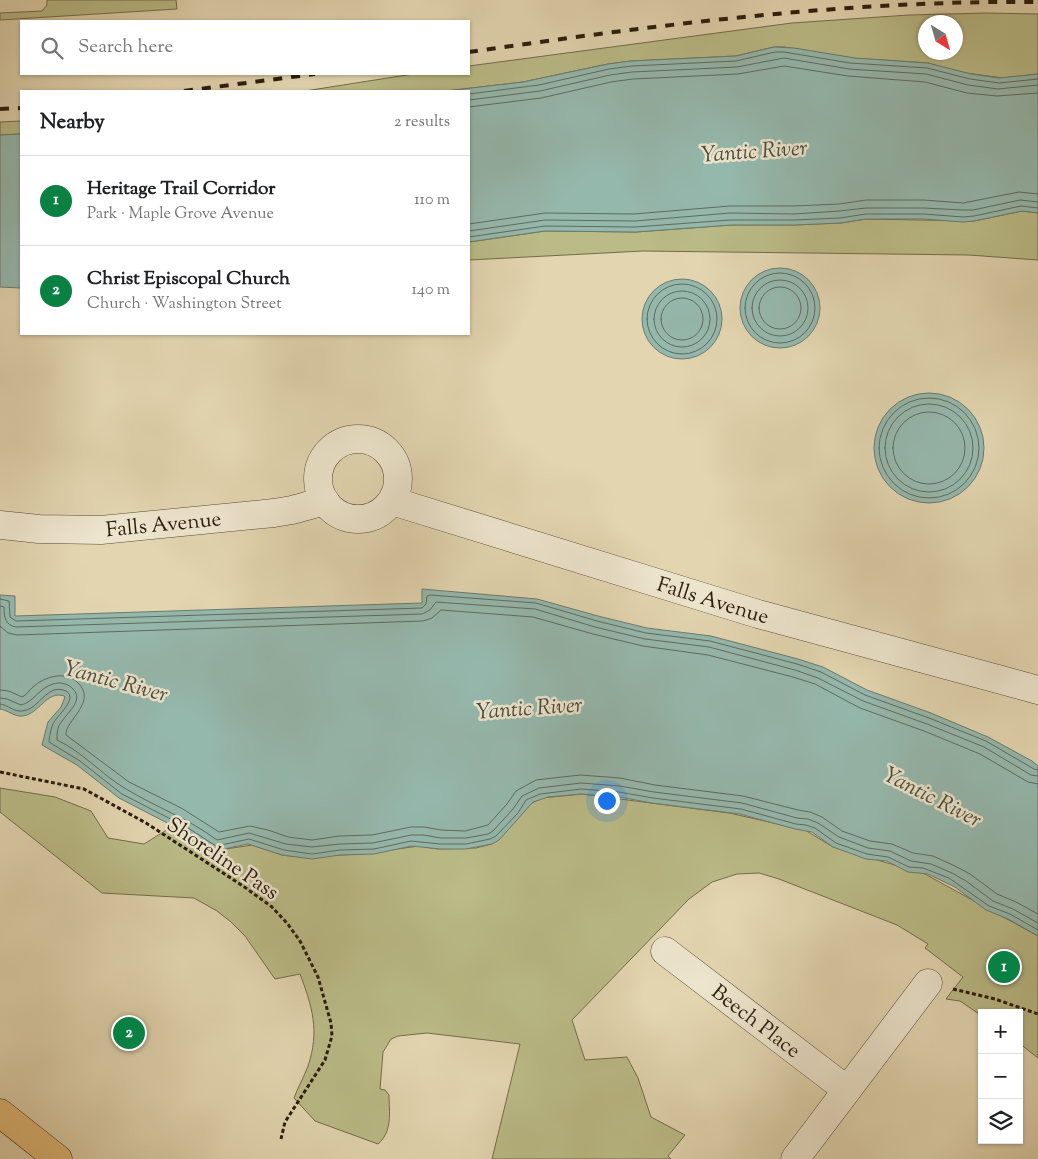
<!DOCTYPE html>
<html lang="en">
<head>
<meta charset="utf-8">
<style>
	:root { --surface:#fff; --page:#f2f2f2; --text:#202124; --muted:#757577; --line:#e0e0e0; --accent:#0b8043 }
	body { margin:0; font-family:"Sorts Mill Goudy",serif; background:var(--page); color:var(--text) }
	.controls { position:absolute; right:15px; bottom:15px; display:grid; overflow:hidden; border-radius:0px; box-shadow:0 1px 4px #0004 }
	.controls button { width:45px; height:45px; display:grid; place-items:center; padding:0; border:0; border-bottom:1px solid var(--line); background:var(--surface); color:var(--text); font:25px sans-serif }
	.compass { position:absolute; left:918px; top:15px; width:45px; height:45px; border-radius:50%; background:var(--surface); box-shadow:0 1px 4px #0004; rotate:143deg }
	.you { position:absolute; left:606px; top:800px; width:18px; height:18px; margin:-12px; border:4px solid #fff; border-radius:50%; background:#1a73e8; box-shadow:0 0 0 8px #1a73e833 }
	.badge { display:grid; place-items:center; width:32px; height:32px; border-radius:50%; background:var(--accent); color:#fff; font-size:16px; font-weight:700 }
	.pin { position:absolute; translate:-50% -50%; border:2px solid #fff; box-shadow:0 1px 5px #0006 }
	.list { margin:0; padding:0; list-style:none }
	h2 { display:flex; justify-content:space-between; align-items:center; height:65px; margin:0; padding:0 20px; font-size:21px }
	h2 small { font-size:16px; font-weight:400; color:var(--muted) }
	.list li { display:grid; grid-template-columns:32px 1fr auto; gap:15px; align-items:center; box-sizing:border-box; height:90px; padding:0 20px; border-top:1px solid var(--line) }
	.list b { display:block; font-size:19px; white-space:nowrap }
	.list p { margin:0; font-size:16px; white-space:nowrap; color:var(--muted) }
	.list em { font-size:16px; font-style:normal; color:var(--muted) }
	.icon { flex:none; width:28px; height:28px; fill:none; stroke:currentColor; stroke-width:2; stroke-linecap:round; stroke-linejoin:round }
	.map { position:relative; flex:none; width:1038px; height:1159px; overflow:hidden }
	.search { position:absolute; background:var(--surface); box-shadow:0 1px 4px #0004; left:20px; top:20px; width:450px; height:55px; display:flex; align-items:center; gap:12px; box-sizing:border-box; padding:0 18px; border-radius:0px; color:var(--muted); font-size:19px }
	.panel { position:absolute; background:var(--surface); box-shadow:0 1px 4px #0004; left:20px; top:90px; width:450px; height:245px; border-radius:0px }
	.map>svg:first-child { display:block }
</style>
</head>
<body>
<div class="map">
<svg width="1038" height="1159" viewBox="0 0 1038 1159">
	<rect width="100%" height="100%" fill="#e2d5b0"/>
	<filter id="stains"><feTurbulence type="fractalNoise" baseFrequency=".004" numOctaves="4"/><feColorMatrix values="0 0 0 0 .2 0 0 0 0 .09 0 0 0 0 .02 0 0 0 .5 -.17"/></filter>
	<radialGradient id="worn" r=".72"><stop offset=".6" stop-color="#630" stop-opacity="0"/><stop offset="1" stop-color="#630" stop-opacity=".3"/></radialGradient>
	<path fill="#babb87" stroke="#726c4b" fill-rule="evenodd" d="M 47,0 L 176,0 L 177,9 L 0,20 L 0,13 L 42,11 L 47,5 Z
		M 986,13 L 1038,14 L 1038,74 L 1003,78 L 958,72 L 928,63 L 850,58 L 784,47 L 774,47 L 736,56 L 631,61 L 608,64 L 523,82 L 446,91 L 305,91 L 413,74 L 469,74 L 469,66 L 792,23 L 909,15 ZM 926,22 L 956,22 L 956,52 L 926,52 Z
		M 21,121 L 21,134 L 0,135 L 0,122 Z
		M 1022,211 L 1038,213 L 1038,260 L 969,255 L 643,251 L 469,260 L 469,242 L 545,231 L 636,232 L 731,225 L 794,225 L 841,223 L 866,219 L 974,221 Z
		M 0,788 L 55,797 L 91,811 L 108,838 L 144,844 L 173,826 L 213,851 L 252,845 L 282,855 L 300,857 L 361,854 L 419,846 L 438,849 L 476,848 L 492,844 L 530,804 L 542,798 L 581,794 L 729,813 L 805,830 L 833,847 L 925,874 L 1038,936 L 1038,1058 L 1019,1043 L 1019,1013 L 982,1013 L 982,1016 L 960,1001 L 946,999 L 963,977 L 925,948 L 928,944 L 897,925 L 779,879 L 759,873 L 737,874 L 712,882 L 689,899 L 572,1020 L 585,1060 L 627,1057 L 638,1078 L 651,1117 L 685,1135 L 668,1156 L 671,1159 L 492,1159 L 520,1044 L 427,1033 L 398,1036 L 391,1039 L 383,1052 L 380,1089 L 385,1090 L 389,1095 C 389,1112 393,1131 378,1144 L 315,1121 L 294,1098 C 298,1087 304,1077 308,1066 C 320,1031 312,1006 300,974 L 275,979 L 245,936 L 231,922 L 217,911 L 194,898 L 102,893 L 0,812 Z"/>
	<path fill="#95b8ad" stroke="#6b7a6e" d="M 774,47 L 794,48 L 855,58 L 928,63 L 971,74 L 999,78 L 1038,74 L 1038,213 L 1022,211 L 974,221 L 963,222 L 923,219 L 866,219 L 841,223 L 794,225 L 731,225 L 636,232 L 545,231 L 469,242 L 469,91 L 446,91 L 523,82 L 608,64 L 631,61 L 736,56 Z
		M 21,134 L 21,288 L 0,287 L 0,135 Z
		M740 308a40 40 0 1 1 80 0a40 40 0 1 1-80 0Z
		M642 319a40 40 0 1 1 80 0a40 40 0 1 1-80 0Z
		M874 448a55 55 0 1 1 110 0a55 55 0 1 1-110 0Z
		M 422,589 L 537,599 L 598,616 L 647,628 L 711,636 L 798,659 L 823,667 L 867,690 L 931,713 L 988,737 L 1032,761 L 1038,766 L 1038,936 L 1008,919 L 986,910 L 955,887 L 928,874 L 908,872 L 887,861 L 866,859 L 833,847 L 812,832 L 795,829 L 740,814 L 652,803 L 619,797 L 581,794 L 548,797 L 533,802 L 499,840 L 492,844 L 466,849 L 440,849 L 412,846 L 374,854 L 340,855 L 312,859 L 282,855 L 248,844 L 214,851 L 173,826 L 119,798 L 77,765 L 42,745 L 48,722 L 61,707 L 65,697 L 64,696 C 47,690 39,714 23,716 C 14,717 8,710 0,709 L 0,595 L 15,596 L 15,616 L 422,603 Z"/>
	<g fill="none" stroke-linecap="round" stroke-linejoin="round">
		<path stroke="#606a5e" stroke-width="1" d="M 469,94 L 539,85 L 609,69 L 632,66 L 736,61 L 775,52 L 784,52 L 850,63 L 927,68 L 970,79 L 999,83 L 1038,79
			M 469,100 L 540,91 L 610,75 L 632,72 L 737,67 L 784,58 L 849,69 L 926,74 L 968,85 L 998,89 L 1038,85
			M 469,107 L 541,98 L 611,82 L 633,79 L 738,74 L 784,66 L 848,76 L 925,82 L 967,93 L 997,96 L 1038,93
			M 469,224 L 545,213 L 634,214 L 730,206 L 794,206 L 839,204 L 866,200 L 924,200 L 963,203 L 1019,192 L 1038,194
			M 469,231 L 545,220 L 635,221 L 730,213 L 794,214 L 840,211 L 866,208 L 924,208 L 963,210 L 973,210 L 1020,200 L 1038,202
			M 469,237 L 545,226 L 635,227 L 730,220 L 794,220 L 840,218 L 866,214 L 924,214 L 963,217 L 974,216 L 1021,206 L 1038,208
			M745 308a35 35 0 1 1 70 0a35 35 0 1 1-70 0Z
			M752 308a28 28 0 1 1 56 0a28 28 0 1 1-56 0Z
			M647 319a35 35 0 1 1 70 0a35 35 0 1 1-70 0Z
			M759 308a21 21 0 1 1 42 0a21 21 0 1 1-42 0Z
			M654 319a28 28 0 1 1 56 0a28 28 0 1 1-56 0Z
			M661 319a21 21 0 1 1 42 0a21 21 0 1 1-42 0Z
			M879 448a50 50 0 1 1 100 0a50 50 0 1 1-100 0Z
			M885 448a44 44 0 1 1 88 0a44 44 0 1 1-88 0Z
			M893 448a36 36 0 1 1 72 0a36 36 0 1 1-72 0Z
			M 0,599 L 9,601 L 10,617 L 16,621 L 422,608 L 426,604 L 427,596 L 430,595 L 536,603 L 597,621 L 646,633 L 710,641 L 797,664 L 821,672 L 865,695 L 929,718 L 986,741 L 1034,769 L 1038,770
			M 0,606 L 4,607 C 4,617 5,625 16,627 L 422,614 L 430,610 L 436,602 L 535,609 L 595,627 L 645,639 L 709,647 L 795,670 L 818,678 L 863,701 L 927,724 L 984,747 L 1031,775 L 1038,776
			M 0,626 L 8,633 L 17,635 L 423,621 L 432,618 L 441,610 L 533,617 L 593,634 L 643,646 L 708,655 L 793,677 L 815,684 L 860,708 L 924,731 L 980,754 L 1028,782 L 1038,784
			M 0,690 L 9,691 L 22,697 C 27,695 29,690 33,687 C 44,677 63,671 76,681 C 100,701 64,721 66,735 L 129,782 L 183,809 L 219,832 L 250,826 L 268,830 L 288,837 L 312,840 L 339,836 L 372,835 L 411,827 L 424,827 L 441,830 L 465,831 L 488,825 L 507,804 L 516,791 L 536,780 L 580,775 L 620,778 L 655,785 L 743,796 L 798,810 L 810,812 L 822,817 L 842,831 L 870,841 L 892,844 L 913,853 L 933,856 L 955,866 L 970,874 L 997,894 L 1016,902 L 1038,914
			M 0,698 L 7,699 L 21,705 C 34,702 39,688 53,684 C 59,682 67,683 72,688 C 87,701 62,716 58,728 C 57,732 57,736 57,740 C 83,752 102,775 126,789 C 156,807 189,819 217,840 L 249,833 L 286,844 L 312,847 L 340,844 L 373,843 L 411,835 L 423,835 L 441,838 L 466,838 L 488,834 L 493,831 L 513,809 L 522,796 L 539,788 L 581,783 L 620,786 L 654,792 L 742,803 L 797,818 L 808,819 L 818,823 L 839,837 L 868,848 L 890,851 L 911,861 L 931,864 L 952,873 L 966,881 L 993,901 L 1013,909 L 1038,923
			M 0,704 C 8,705 14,712 22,711 C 36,710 41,695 54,690 C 58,689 62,689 66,691 C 79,699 56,716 53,724 C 51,728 49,738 49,742 L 80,761 L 122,794 L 188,828 L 216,846 L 249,839 L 284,850 L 312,854 L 340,850 L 374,849 L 411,841 L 440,844 L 466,844 L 490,839 L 496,836 L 518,813 L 526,800 L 540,794 L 581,789 L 619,792 L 653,798 L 741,809 L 796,824 L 806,825 L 815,828 L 836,843 L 867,854 L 888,857 L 909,867 L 923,868 L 949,878 L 989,906 L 1010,914 L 1038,930"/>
		<g stroke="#594a37" stroke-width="29">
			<g id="street">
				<circle cx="358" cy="479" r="40"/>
				<path id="s1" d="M 392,501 L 758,614 L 1038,690"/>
				<path id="s2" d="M 0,525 L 39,529 L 101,530 L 274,513 L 292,510 L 325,501"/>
				<path id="s3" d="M 665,951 L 847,1090"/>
				<path d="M 795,1159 L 928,983"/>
			</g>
		</g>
		<g stroke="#2b1c0f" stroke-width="29">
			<path id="highway" d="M 0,1113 L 58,1159"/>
		</g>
		<path stroke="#2b1c0f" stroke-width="3" stroke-dasharray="4 2.5" stroke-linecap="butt" d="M 0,772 L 84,789 L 146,823 L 243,886 L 272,907 L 287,923 L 300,941 L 318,977 L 331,1023 L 332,1036 L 325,1060 L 285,1122 L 281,1139
			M 953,989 L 995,999 L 1038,1014"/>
		<use href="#street" stroke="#ece4cc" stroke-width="28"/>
		<use href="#highway" stroke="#e1ba78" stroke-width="28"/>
		<path stroke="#2b1c0f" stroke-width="4" stroke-dasharray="9 9" stroke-linecap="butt" d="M 469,52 C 656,25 849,0 1038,2
			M 184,91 L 315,74
			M 0,109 L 21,108"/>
	</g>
	<g text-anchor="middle" stroke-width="5" stroke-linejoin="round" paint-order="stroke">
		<g font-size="21" fill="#2b1c0f" stroke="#ece4cc">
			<text dy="7" stroke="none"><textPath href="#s2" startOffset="164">Falls Avenue</textPath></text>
			<text dy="7" stroke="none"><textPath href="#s1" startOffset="336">Falls Avenue</textPath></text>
			<text transform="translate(223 858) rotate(34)" y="7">Shoreline Pass</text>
			<text dy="7" stroke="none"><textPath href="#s3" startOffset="115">Beech Place</textPath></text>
		</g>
		<g font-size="22" font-style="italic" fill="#4b4b3e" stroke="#ece4cc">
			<text transform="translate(754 150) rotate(-4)" y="8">Yantic River</text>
			<text transform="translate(116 680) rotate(15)" y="8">Yantic River</text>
			<text transform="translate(529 707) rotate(-4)" y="8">Yantic River</text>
			<text transform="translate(933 796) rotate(27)" y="8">Yantic River</text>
		</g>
	</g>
	<rect width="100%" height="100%" filter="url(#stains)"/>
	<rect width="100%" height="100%" fill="url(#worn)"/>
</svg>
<div class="controls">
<button>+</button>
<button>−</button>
<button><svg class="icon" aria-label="layers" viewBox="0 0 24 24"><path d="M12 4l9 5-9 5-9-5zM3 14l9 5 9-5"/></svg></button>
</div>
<svg class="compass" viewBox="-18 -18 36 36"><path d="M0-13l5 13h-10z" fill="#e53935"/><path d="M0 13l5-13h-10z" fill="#757577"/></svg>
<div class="you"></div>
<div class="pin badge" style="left:1004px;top:967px">1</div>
<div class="pin badge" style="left:129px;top:1033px">2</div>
<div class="search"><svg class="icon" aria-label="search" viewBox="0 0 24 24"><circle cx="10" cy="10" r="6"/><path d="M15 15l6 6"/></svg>Search here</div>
<section class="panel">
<h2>Nearby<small>2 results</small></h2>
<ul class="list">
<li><span class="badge">1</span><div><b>Heritage Trail Corridor</b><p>Park · Maple Grove Avenue</p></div><em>110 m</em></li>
<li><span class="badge">2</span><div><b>Christ Episcopal Church</b><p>Church · Washington Street</p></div><em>140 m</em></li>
</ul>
</section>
</div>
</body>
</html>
